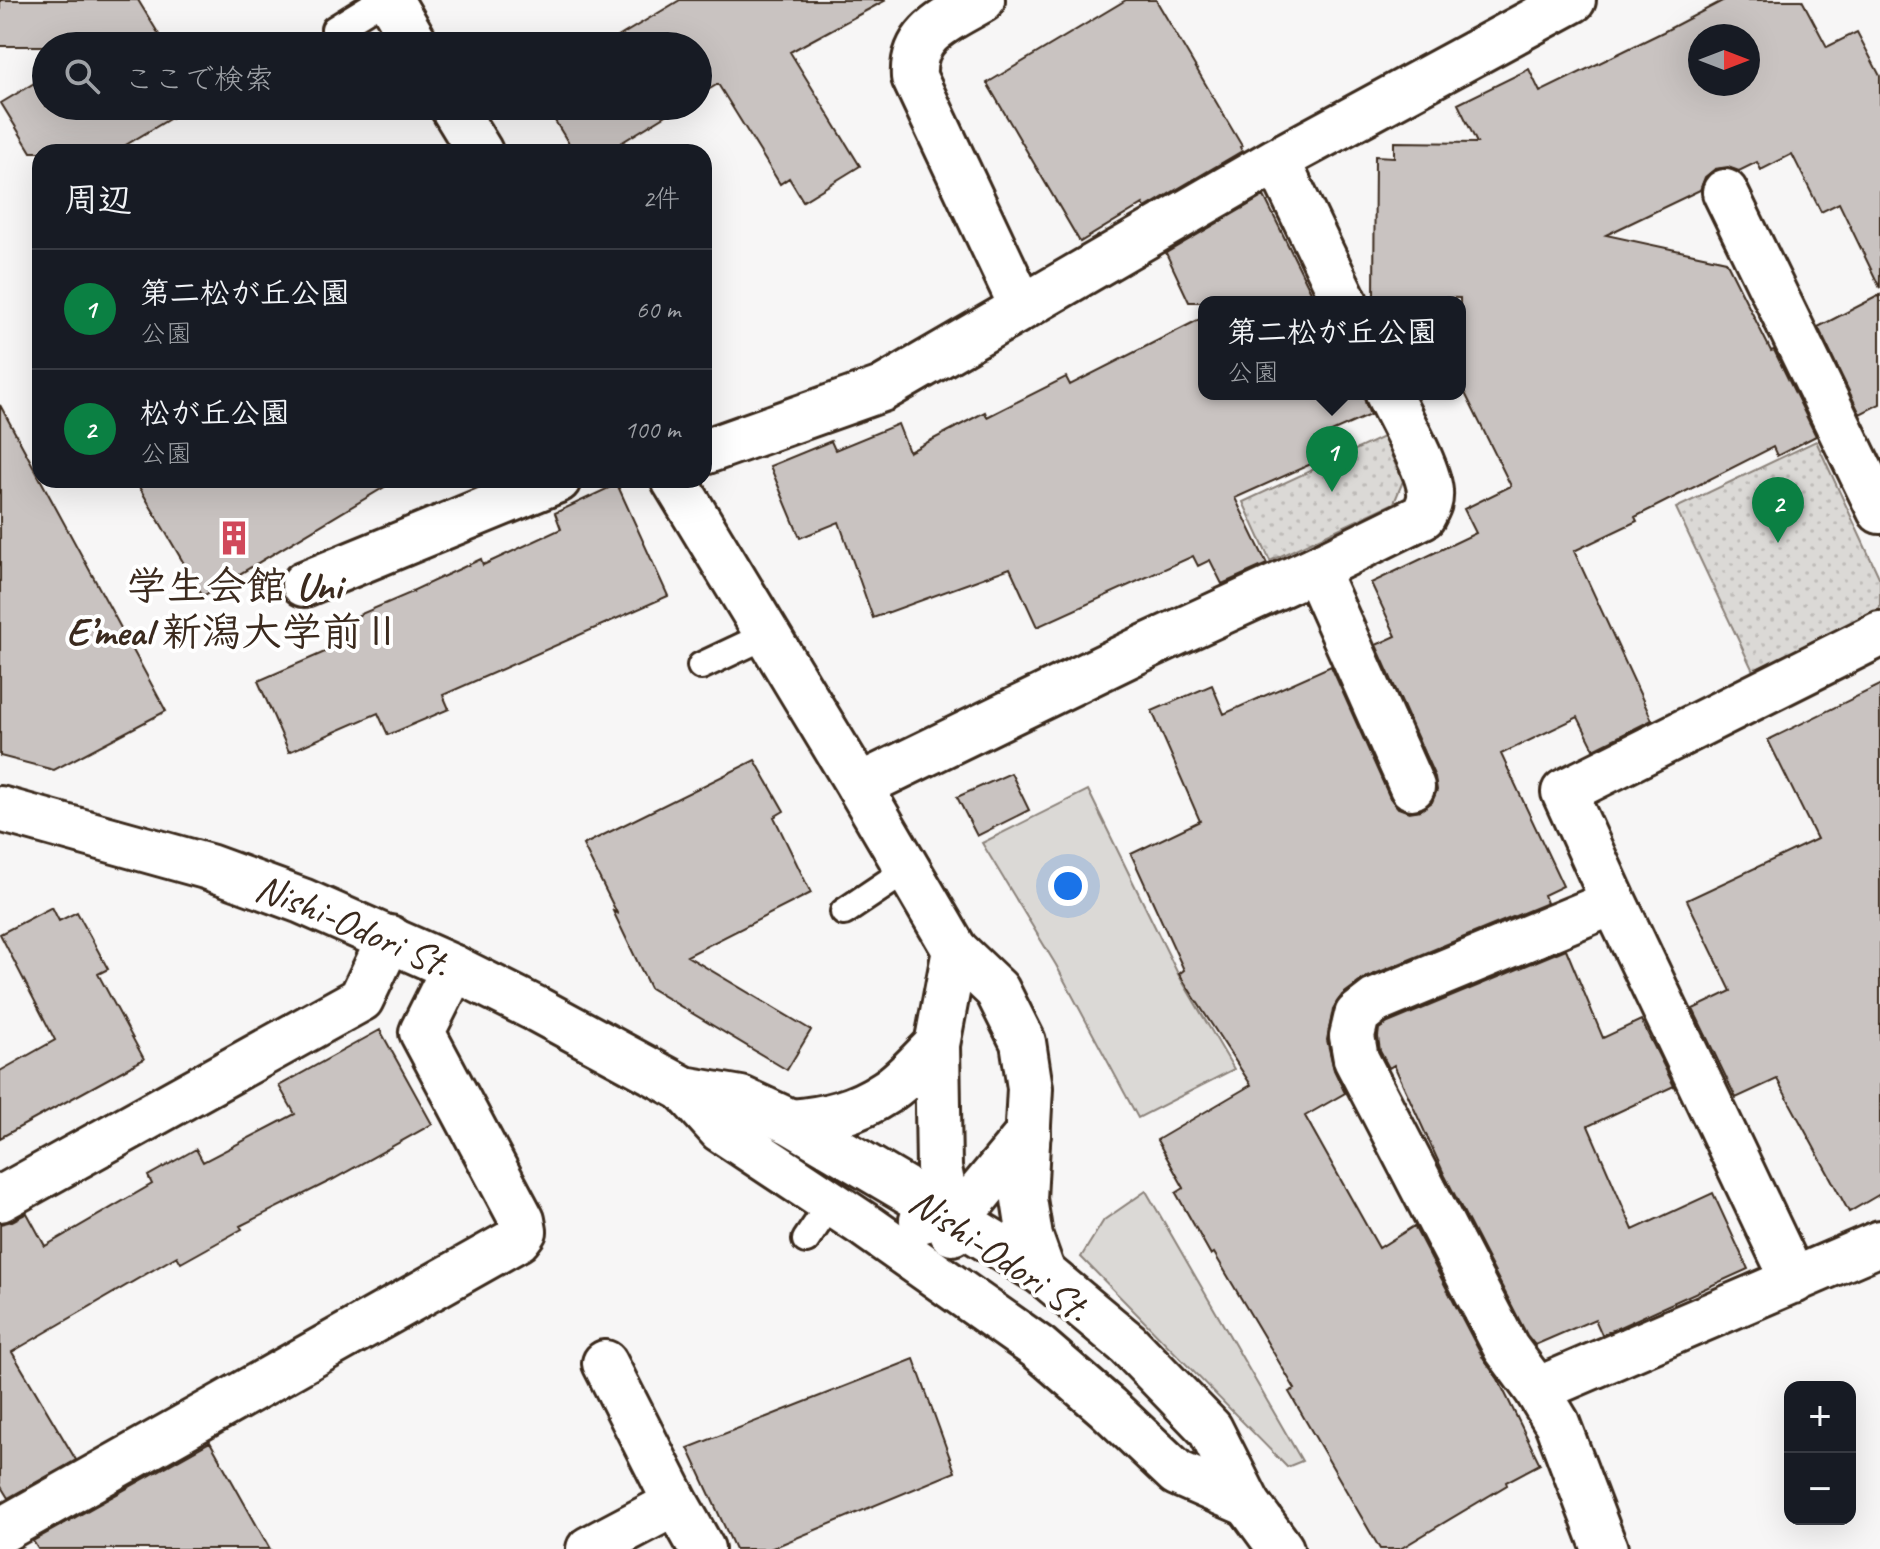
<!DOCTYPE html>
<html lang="ja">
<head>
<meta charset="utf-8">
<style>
	:root { --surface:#171b24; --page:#20242c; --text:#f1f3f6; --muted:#9ea1a6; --line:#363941; --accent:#0b8043 }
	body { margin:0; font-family:Caveat,"Klee One",sans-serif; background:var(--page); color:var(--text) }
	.controls { position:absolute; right:24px; bottom:24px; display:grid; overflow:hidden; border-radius:16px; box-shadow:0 8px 32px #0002 }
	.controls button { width:72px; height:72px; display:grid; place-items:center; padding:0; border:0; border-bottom:2px solid var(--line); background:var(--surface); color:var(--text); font:40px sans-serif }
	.compass { position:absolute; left:1688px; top:24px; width:72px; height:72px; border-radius:50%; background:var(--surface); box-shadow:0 8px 32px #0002; rotate:90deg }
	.you { position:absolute; left:1068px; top:886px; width:28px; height:28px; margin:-20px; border:6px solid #fff; border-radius:50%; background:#1a73e8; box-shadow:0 0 0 12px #1a73e833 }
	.badge { display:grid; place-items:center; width:52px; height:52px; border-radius:50%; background:var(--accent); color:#fff; font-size:26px; font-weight:700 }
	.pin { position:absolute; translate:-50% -66px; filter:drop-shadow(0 2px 4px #0008) }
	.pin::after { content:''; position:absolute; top:42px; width:28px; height:24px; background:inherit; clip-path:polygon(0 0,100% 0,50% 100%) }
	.popup { position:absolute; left:1198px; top:296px; width:268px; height:104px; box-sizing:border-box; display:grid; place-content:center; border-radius:16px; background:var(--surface); filter:drop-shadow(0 2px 6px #0005); font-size:26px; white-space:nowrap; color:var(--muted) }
	.popup b { font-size:30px; color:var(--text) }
	.popup::after { content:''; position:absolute; left:50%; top:100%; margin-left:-16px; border:16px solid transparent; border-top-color:var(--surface) }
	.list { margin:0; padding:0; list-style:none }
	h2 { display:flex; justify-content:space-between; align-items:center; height:104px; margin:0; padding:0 32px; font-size:34px }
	h2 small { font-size:26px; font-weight:400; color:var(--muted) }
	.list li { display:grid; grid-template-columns:52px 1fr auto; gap:24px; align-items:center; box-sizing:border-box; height:120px; padding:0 32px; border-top:2px solid var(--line) }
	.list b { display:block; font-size:30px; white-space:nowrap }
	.list p { margin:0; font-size:26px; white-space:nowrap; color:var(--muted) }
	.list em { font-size:26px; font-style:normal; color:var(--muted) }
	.icon { flex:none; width:44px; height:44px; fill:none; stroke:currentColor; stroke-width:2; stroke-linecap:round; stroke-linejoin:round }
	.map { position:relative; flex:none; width:1880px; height:1549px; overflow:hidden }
	.search { position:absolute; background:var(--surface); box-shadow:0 8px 32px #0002; left:32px; top:32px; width:680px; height:88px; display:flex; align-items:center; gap:20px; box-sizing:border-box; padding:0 28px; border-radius:44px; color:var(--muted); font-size:30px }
	.panel { position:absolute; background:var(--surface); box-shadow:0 8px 32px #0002; left:32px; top:144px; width:680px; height:344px; border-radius:24px }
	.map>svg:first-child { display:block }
</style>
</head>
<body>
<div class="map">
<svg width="1880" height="1549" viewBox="0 0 1880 1549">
	<defs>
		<pattern id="park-dots" width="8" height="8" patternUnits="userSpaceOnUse" patternTransform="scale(2)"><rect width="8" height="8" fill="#dbd9d6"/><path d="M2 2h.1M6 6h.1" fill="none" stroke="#bdbab7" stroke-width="1.8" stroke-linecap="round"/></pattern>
	</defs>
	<rect width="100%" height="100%" fill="#f7f6f6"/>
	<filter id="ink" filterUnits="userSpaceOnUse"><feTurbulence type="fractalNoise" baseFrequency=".0125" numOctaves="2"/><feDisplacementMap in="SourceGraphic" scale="16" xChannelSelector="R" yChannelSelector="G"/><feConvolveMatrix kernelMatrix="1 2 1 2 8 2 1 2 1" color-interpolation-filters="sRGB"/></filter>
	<g filter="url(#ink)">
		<path fill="#dbd9d6" stroke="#8b827a" stroke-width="2" d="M 1088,790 L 1178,974 L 1234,1069 L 1138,1118 L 1056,965 L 982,843 Z
			M 1146,1191 L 1302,1461 L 1287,1467 L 1081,1257 L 1104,1220 Z"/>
		<path fill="url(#park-dots)" stroke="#8b827a" stroke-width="2" d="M 1383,437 L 1403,481 L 1394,503 L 1270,561 L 1243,502 Z
			M 1816,441 L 1880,579 L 1880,607 L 1878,612 L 1753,671 L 1676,508 Z"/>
		<path fill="#c9c3c1" stroke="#3b2a1e" stroke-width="2" fill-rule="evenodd" d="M 0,0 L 138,0 L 166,46 L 0,46 Z
			M 680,0 L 886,0 L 790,52 L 860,166 L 803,201 L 789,178 L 780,184 L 718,84 L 698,96 L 698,46 L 603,46 Z
			M 1126,0 L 1156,0 L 1242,146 L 1240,147 L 1242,151 L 1145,208 L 1143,204 L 1080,242 L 987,83 Z
			M 1724,0 L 1802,0 L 1827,47 L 1857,32 L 1880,76 L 1880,288 L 1839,203 L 1821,212 L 1792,154 L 1761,170 L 1757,162 L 1739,171 L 1728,167 L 1715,169 L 1705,177 L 1700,190 L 1606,235 L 1726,261 L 1771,351 L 1774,350 L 1816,436 L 1777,456 L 1773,447 L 1635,517 L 1637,521 L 1574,551 L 1652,720 L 1594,749 L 1578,717 L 1501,754 L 1563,886 L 1544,895 L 1547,903 L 1365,978 L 1342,995 L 1333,1009 L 1327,1040 L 1334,1070 L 1345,1093 L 1305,1116 L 1379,1248 L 1414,1226 L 1484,1360 L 1498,1379 L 1540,1464 L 1506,1482 L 1507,1485 L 1400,1549 L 1380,1549 L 1289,1392 L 1295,1389 L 1214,1253 L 1211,1255 L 1176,1193 L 1184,1188 L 1157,1140 L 1251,1085 L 1179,974 L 1184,970 L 1131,854 L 1200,821 L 1152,711 L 1212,685 L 1224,714 L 1331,666 L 1390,798 L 1398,808 L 1409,812 L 1421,810 L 1432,802 L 1437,790 L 1435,777 L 1376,645 L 1396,636 L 1371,583 L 1476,533 L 1464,509 L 1511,486 L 1460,383 L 1460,298 L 1374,297 L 1375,156 L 1394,157 L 1394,142 L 1477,143 L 1458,104 L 1529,69 L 1540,92 L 1663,32 ZM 1700,36 L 1748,36 L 1748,84 L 1700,84 Z
			M 46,76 L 46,106 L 191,106 L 114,152 L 31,152 L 1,103 Z
			M 546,106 L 681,106 L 606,152 L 574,152 Z
			M 1264,196 L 1316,302 L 1189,302 L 1166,253 Z
			M 1880,295 L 1880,404 L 1860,414 L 1818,327 Z
			M 1204,317 L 1204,394 L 1363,394 L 1366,405 L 1370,415 L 1329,433 L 1338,452 L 1235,498 L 1267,564 L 1222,584 L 1210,560 L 1198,566 L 1193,556 L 1037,627 L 1010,568 L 873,618 L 839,522 L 800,538 L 770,466 L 831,441 L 835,450 L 898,424 L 909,452 L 985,412 L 987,417 L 1066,377 L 1070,385 Z
			M 0,405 L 166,711 L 54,770 L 0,756 Z
			M 135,480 L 396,480 L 203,596 Z
			M 617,484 L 668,596 L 443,695 L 449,709 L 388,735 L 378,713 L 289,752 L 258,681 L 348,642 L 340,623 L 413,592 L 412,591 L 481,559 L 483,565 L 561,529 L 555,513 Z
			M 1880,685 L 1880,1194 L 1849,1212 L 1777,1079 L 1736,1098 L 1693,1009 L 1731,991 L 1687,900 L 1817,839 L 1768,740 Z
			M 755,760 L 784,811 L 774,817 L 811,893 L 687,956 L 811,1030 L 787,1070 L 650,988 L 613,911 L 617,913 L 583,845 Z
			M 1011,773 L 1029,810 L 977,836 L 957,797 Z
			M 52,907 L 59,921 L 77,912 L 108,969 L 98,974 L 144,1059 L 0,1138 L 0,1071 L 55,1040 L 0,934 Z
			M 1566,949 L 1603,1038 L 1641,1020 L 1674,1086 L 1588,1126 L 1633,1230 L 1713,1193 L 1748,1269 L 1602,1335 L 1595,1319 L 1535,1345 L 1527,1335 L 1445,1176 L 1394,1065 L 1389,1068 L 1380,1051 L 1378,1037 L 1379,1029 L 1388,1023 Z
			M 380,1030 L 432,1124 L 332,1180 L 240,1226 L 242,1229 L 181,1263 L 177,1256 L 12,1352 L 76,1460 L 8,1498 L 0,1485 L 0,1224 L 12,1221 L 27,1213 L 45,1246 L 152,1184 L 148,1176 L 196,1149 L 203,1162 L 295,1114 L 279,1086 Z
			M 914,1359 L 955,1472 L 770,1549 L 735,1549 L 688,1448 Z
			M 210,1442 L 270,1549 L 38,1549 L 33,1541 Z"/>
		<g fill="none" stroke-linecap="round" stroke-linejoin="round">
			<g stroke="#3b2a1e" stroke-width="32">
				<path id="lane" d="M 335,29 L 382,0
					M 701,666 L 767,635
					M 844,912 L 908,869
					M 806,1240 L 831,1203"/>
			</g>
			<g stroke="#3b2a1e" stroke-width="50">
				<path id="street" d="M 982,0 C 948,20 911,32 914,77 L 1022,307
					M 1277,160 L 1345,302
					M 1725,192 L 1880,511
					M 704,452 L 882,389 L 1277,160 L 1573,0
					M 1315,569 L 1412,787
					M 304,584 L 558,480
					M 859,786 L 1137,651 L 1315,569 L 1423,516 C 1427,508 1431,502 1430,492 C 1429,469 1399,417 1388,394
					M 0,1199 L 361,999 L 390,938
					M 1794,1281 L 1614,902 L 1564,792 L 1880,634
					M 605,1363 L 676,1503 L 702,1549
					M 1537,1390 L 1506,1348 L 1356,1059 L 1352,1036 L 1357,1015 L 1375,1001 L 1614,902
					M 0,1531 L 518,1239 L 524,1231 L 522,1220 L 422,1032 L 454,968
					M 589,1549 L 676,1503
					M 1605,1549 L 1557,1423 L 1537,1390 L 1880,1243"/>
			</g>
			<g stroke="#3b2a1e" stroke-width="50">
				<g id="secondary">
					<path d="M 390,0 L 417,46"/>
					<path d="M 452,106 L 480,152"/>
					<path d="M 674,480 L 859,786 L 955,950 L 997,990 L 1023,1042 L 1030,1088 L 1024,1199 L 1030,1237 L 1043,1273"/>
					<path id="s1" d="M 0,809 L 209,867 L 302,901 L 454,968 L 538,1010 L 684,1089 L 741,1099 L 791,1122 L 947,1214 L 1043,1273 L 1128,1344 L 1210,1429 L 1248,1504 L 1281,1549"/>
					<path d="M 684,1089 L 721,1130 L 866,1226 L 1039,1348 L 1107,1407 L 1177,1473 L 1248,1504"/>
					<path d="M 791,1122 C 826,1119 856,1112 886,1092 C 904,1081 921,1060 937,1045"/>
					<path d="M 922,1220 L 947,1214 L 976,1197 L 1028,1134"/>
					<path d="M 952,1233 L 939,1168 L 937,1045 L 955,950"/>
				</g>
			</g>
			<use href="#lane" stroke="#fff" stroke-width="26"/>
			<use href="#street" stroke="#fff" stroke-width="44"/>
			<use href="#secondary" stroke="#fff" stroke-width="44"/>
		</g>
	</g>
	<defs>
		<g id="building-bare" transform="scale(2.76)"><path d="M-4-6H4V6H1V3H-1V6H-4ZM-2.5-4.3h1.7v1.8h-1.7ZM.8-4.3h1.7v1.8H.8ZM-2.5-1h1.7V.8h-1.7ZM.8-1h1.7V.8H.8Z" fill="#d1495b" stroke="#fff" stroke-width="2.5" paint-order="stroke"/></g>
	</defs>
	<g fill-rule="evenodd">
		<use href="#building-bare" x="234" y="538"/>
	</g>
	<g text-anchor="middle" stroke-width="8" stroke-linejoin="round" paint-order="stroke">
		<g font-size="40" font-weight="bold" fill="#3b2a1e" stroke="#fff">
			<text x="234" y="599">学生会館 Uni<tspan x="234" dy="46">E’meal 新潟大学前Ⅱ</tspan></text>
		</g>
		<g font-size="40" fill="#3b2a1e" stroke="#fff">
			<text dy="14" stroke="none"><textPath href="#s1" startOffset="372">Nishi-Odori St.</textPath></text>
			<text transform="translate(1000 1254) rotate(34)" y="14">Nishi-Odori St.</text>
		</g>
	</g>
</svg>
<div class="controls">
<button>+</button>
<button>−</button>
</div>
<svg class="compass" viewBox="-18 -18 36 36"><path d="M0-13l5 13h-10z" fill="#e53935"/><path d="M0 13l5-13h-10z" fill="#9ea1a6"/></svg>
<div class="you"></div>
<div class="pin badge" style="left:1332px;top:492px">1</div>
<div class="popup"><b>第二松が丘公園</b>公園</div>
<div class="pin badge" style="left:1778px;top:543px">2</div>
<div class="search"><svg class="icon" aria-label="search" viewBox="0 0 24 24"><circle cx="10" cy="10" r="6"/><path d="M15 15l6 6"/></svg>ここで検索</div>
<section class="panel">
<h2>周辺<small>2件</small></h2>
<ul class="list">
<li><span class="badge">1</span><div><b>第二松が丘公園</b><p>公園</p></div><em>60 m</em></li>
<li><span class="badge">2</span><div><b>松が丘公園</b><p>公園</p></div><em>100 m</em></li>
</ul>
</section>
</div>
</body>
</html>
